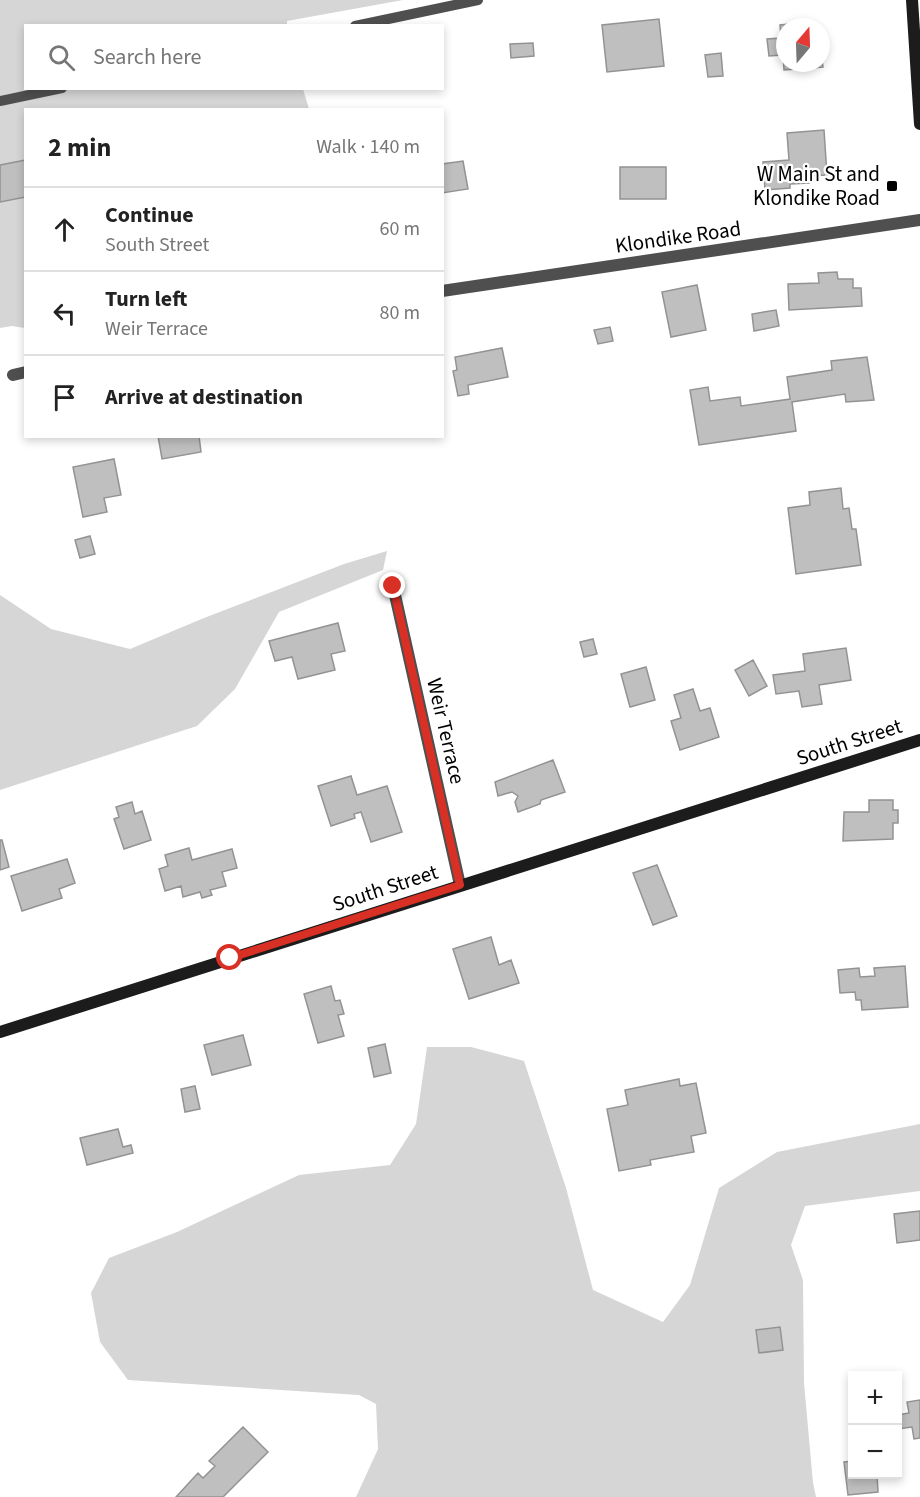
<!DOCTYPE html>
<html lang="en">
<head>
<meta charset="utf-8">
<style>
	:root { --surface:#fff; --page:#f2f2f2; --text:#222; --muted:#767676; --line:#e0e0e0 }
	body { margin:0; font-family:"Source Sans 3",sans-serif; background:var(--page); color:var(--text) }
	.controls { position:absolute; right:18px; bottom:18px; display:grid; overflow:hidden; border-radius:0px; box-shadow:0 3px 9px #0003 }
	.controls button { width:54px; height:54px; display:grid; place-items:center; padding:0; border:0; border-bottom:2px solid var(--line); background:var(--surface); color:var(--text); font:30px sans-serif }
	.compass { position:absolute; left:776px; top:18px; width:54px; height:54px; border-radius:50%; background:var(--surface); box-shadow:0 3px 9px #0003; rotate:19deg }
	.stop { position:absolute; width:18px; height:18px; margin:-14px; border:4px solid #d93025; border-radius:50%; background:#fff }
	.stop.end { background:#d93025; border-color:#fff; box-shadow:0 2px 6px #0008 }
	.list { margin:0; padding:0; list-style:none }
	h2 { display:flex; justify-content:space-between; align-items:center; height:78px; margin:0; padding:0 24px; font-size:26px }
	h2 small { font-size:20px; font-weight:400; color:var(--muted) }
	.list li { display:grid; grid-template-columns:39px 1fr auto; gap:18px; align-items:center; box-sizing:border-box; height:84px; padding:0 24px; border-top:2px solid var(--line) }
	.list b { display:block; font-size:22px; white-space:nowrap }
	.list p { margin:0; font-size:20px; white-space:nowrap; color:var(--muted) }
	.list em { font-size:20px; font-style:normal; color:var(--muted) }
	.icon { flex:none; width:33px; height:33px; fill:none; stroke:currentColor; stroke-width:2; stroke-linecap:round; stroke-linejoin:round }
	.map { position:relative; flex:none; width:920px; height:1497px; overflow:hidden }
	.search { position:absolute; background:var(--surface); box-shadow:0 3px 9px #0003; left:24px; top:24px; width:420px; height:66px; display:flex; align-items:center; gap:15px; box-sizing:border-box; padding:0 21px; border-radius:0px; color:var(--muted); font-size:22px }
	.panel { position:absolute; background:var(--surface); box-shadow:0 3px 9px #0003; left:24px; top:108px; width:420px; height:330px; border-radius:0px }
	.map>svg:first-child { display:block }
</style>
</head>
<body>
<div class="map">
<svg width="920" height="1497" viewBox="0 0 920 1497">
	<rect width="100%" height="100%" fill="#fff"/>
	<path fill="#d6d6d6" d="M 0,0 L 403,0 L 287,21 L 287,25 L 26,26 L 26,88 L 303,89 L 309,109 L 26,110 L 25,328 L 12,326 L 0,328 Z
		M 387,551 L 383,570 L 279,612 L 235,689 L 197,726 L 0,790 L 0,595 L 51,629 L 130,649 L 204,618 L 344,564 Z
		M 427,1047 L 471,1047 L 524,1061 L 566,1188 L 593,1290 L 663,1322 L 690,1285 L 719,1188 L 777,1152 L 920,1124 L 920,1191 L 805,1206 L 791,1245 L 803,1280 L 804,1383 L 813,1483 L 816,1497 L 356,1497 L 378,1449 L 376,1404 L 359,1395 L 128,1380 L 100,1342 L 91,1293 L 109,1258 L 177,1232 L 299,1175 L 390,1165 L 416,1124 Z"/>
	<path fill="#bfbfbf" stroke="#939393" stroke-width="1.5" d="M 659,19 L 664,66 L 607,72 L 602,25 Z
		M 810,22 L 810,27 L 785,27 L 785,63 L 821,63 L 821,51 L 823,67 L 784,70 L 783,55 L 769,56 L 767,39 L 781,38 L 780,25 Z
		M 533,43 L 534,56 L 511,58 L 510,44 Z
		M 721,53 L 723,76 L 708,77 L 705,55 Z
		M 824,130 L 827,175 L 808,176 L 809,183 L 790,184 L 790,188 L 765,190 L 763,162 L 789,160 L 787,133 Z
		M 26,160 L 26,197 L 0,202 L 0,165 Z
		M 463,161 L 468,189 L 442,193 L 442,164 Z
		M 620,167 L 666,167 L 666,199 L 620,199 Z
		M 837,272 L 838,279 L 853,279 L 853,288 L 861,288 L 862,306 L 789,310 L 788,284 L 819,283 L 818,273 Z
		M 697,285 L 706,330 L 671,337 L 662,292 Z
		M 776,310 L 779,326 L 754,331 L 752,314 Z
		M 610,327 L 613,341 L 598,344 L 594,330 Z
		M 502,348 L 508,377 L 468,385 L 469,394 L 458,396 L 453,371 L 457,370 L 455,357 Z
		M 867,357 L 874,400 L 846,402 L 845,394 L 792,402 L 796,431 L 699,445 L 690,390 L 708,387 L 710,401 L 740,397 L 741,406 L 790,399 L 787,377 L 832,370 L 831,361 Z
		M 158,436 L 199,436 L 201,452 L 162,459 Z
		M 114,459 L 121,495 L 104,498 L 107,512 L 83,517 L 73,467 Z
		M 841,488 L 843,509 L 849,508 L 852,529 L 856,529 L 861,565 L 796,574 L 788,508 L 810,505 L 809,492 Z
		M 90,536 L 95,554 L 80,558 L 75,540 Z
		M 338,623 L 345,651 L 331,654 L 335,670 L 298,679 L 292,657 L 275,661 L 269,641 Z
		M 593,639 L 597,654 L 584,657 L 580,642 Z
		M 846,648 L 851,680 L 819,685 L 822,704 L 802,707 L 799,691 L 776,694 L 773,675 L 805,671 L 803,654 Z
		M 753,660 L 767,686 L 749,696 L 735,670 Z
		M 646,667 L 655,700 L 630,707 L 621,674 Z
		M 693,689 L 700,711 L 710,708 L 719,737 L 680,750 L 671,721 L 681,718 L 674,695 Z
		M 553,760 L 565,792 L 541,800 L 540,804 L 518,812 L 515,802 L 518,796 L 512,792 L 498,796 L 495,782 Z
		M 351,776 L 357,795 L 387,786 L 402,832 L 371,842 L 361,812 L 354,814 L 355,818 L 331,826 L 318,786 Z
		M 869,800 L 893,800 L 893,810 L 898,810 L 898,823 L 893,823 L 893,839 L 843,841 L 844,812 L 869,812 Z
		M 132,802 L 135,814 L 142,811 L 151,840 L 124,849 L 114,819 L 119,817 L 116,807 Z
		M 0,840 L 2,840 L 9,867 L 0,870 Z
		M 189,848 L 192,860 L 232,849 L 237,868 L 222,872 L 226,886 L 210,890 L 212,895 L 202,898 L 200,892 L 183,897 L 181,886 L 165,891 L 159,869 L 168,866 L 165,855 Z
		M 67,859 L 75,883 L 59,889 L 62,898 L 22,911 L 11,876 Z
		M 657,865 L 677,916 L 653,925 L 633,873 Z
		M 491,937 L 499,965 L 511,960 L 519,983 L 469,999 L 453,949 Z
		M 905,966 L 908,1007 L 862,1010 L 861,1000 L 856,1000 L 855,992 L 840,993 L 838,970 L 859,968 L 860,977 L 875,976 L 874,968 Z
		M 331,986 L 335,1001 L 340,1000 L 344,1014 L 338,1015 L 344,1036 L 318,1043 L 304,994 Z
		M 243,1035 L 251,1065 L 212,1075 L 204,1045 Z
		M 385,1044 L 391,1073 L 374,1077 L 368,1048 Z
		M 679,1079 L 680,1086 L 696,1083 L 706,1133 L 691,1136 L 694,1152 L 650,1160 L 651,1165 L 619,1171 L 607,1109 L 628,1105 L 625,1090 Z
		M 195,1086 L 200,1109 L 185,1112 L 181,1089 Z
		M 118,1129 L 123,1147 L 131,1145 L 133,1153 L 87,1165 L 80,1138 Z
		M 920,1211 L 920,1240 L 897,1243 L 894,1214 Z
		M 780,1327 L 783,1350 L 759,1353 L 756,1330 Z
		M 920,1400 L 920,1438 L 914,1439 L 912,1427 L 898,1429 L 898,1415 L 909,1413 L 907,1402 Z
		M 243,1427 L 268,1452 L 223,1497 L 176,1497 L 198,1473 L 203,1478 L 215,1466 L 209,1461 Z
		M 852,1461 L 852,1474 L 877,1474 L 878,1492 L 848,1495 L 844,1462 Z"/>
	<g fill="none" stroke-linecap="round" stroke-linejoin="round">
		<path stroke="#4f4f4f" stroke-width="10" d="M 355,26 L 478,0
			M 0,101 L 62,88"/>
		<path stroke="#4f4f4f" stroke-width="12" d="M 442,291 L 920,220
			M 13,375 L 26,372
			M 393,586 L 460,885"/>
		<path stroke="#1c1c1c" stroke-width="12" d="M 912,0 L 920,124
			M 0,1032 C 306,932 614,839 920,740"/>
	</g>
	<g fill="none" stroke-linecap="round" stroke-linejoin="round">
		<path stroke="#d93025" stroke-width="8" d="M 230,958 L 460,885 L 393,586"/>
	</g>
	<rect fill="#000" stroke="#fff" stroke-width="2" x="886" y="180" width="12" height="12" rx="3"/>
	<g text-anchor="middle" stroke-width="4.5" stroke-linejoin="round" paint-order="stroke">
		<g font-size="21" fill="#000" stroke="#fff" text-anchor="end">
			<text x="880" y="181">W Main St and<tspan x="880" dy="24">Klondike Road</tspan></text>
		</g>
		<g font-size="21" fill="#000" stroke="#fff">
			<text transform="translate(678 237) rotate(-8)" y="7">Klondike Road</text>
			<text transform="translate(446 731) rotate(77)" y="7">Weir Terrace</text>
			<text transform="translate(849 742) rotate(-18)" y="7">South Street</text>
			<text transform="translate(385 888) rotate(-18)" y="7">South Street</text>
		</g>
	</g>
</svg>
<div class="controls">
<button>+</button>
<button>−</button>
</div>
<svg class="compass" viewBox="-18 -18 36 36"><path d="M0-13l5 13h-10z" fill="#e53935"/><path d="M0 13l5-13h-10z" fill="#767676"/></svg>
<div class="stop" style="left:230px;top:958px"></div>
<div class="stop end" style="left:393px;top:586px"></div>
<div class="search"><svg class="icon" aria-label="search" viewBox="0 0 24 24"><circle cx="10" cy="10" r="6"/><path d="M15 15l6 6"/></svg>Search here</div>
<section class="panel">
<h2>2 min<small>Walk · 140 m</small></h2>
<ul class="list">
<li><svg class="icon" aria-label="ahead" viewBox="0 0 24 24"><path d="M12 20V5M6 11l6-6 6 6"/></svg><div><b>Continue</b><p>South Street</p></div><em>60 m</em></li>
<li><svg class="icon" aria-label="left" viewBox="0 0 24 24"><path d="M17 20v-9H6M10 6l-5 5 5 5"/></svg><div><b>Turn left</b><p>Weir Terrace</p></div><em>80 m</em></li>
<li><svg class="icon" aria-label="arrive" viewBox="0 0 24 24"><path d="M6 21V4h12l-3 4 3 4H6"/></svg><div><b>Arrive at destination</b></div></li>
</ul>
</section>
</div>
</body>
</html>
